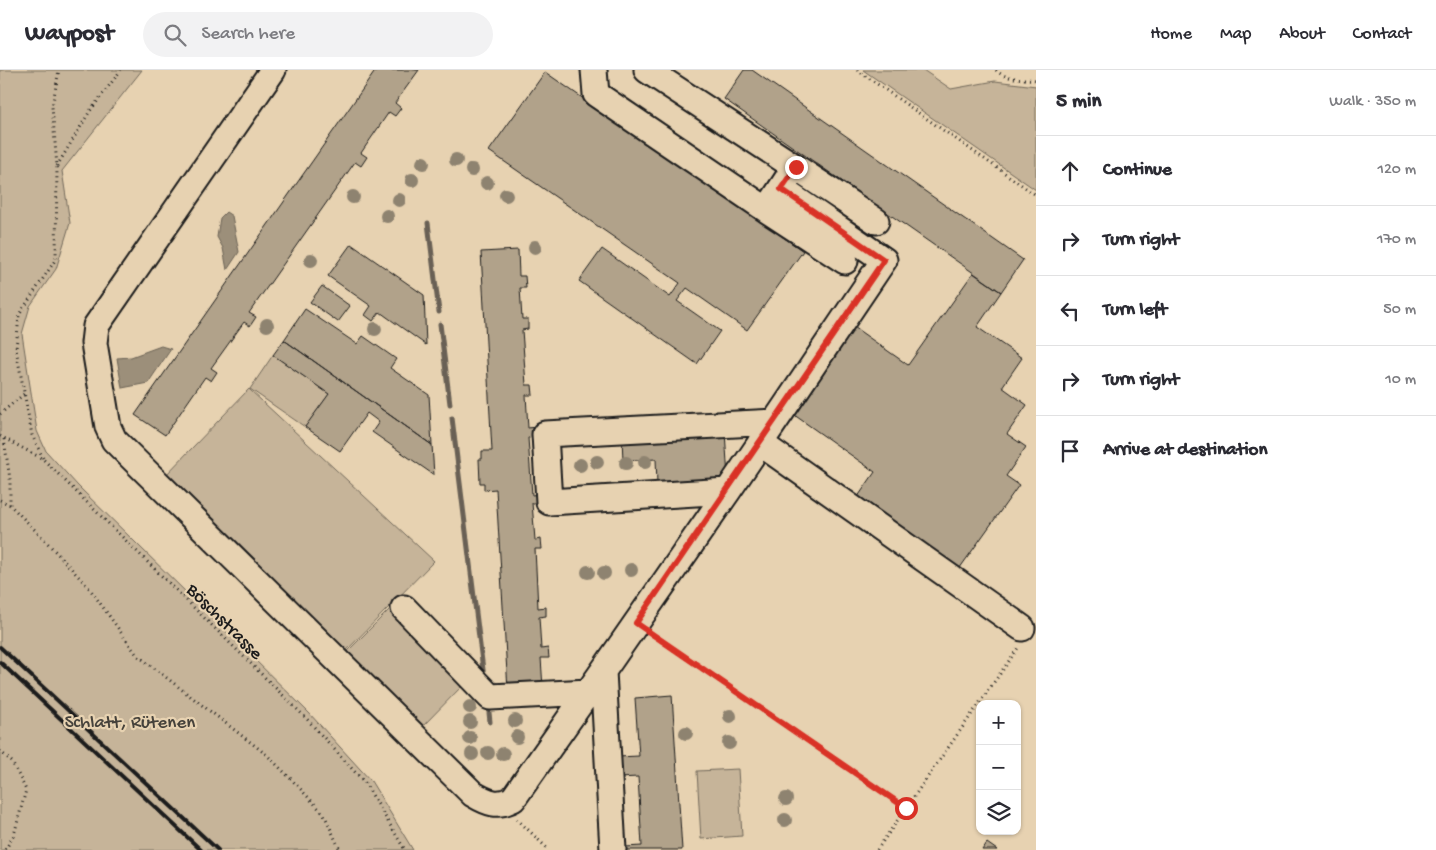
<!DOCTYPE html>
<html lang="en">
<head>
<meta charset="utf-8">
<style>
	:root { --surface:#fff; --page:#f2f2f3; --text:#2b2b33; --muted:#7c7c81; --line:#e1e1e2 }
	body { margin:0; font-family:"Gochi Hand",sans-serif; background:var(--page); color:var(--text) }
	.controls { position:absolute; right:15px; bottom:15px; display:grid; overflow:hidden; border-radius:10px; box-shadow:0 1px 4px #0004 }
	.controls button { width:45px; height:45px; display:grid; place-items:center; padding:0; border:0; border-bottom:1px solid var(--line); background:var(--surface); color:var(--text); font:25px sans-serif }
	.stop { position:absolute; width:15px; height:15px; margin:-11px; border:4px solid #d93025; border-radius:50%; background:#fff }
	.stop.end { background:#d93025; border-color:#fff; box-shadow:0 1px 5px #0008 }
	.list { margin:0; padding:0; list-style:none }
	h2 { display:flex; justify-content:space-between; align-items:center; height:65px; margin:0; padding:0 20px; font-size:21px }
	h2 small { font-size:16px; font-weight:400; color:var(--muted) }
	.list li { display:grid; grid-template-columns:32px 1fr auto; gap:15px; align-items:center; box-sizing:border-box; height:70px; padding:0 20px; border-top:1px solid var(--line) }
	.list b { display:block; font-size:19px; white-space:nowrap }
	.list em { font-size:16px; font-style:normal; color:var(--muted) }
	.icon { flex:none; width:28px; height:28px; fill:none; stroke:currentColor; stroke-width:2; stroke-linecap:round; stroke-linejoin:round }
	.map { position:relative; flex:none; width:1036px; height:780px; overflow:hidden }
	header { display:flex; align-items:center; gap:30px; box-sizing:border-box; height:70px; padding:0 25px; background:var(--surface); border-bottom:1px solid var(--line) }
	header strong { font-size:24px }
	nav { display:flex; gap:28px; margin-inline-start:auto; font-size:18px }
	.search { width:350px; height:45px; background:var(--page); display:flex; align-items:center; gap:12px; box-sizing:border-box; padding:0 18px; border-radius:28px; color:var(--muted); font-size:19px }
	main { display:flex }
	aside { flex:1; background:var(--surface) }
	.map>svg:first-child { display:block }
</style>
</head>
<body>
<header>
<strong>Waypost</strong>
<div class="search"><svg class="icon" aria-label="search" viewBox="0 0 24 24"><circle cx="10" cy="10" r="6"/><path d="M15 15l6 6"/></svg>Search here</div>
<nav><a>Home</a><a>Map</a><a>About</a><a>Contact</a></nav>
</header>
<main>
<div class="map">
<svg width="1036" height="780" viewBox="0 0 1036 780">
	<rect width="100%" height="100%" fill="#e7d2b1"/>
	<filter id="ink" filterUnits="userSpaceOnUse"><feTurbulence type="fractalNoise" baseFrequency=".02" numOctaves="2"/><feDisplacementMap in="SourceGraphic" scale="10" xChannelSelector="R" yChannelSelector="G"/><feConvolveMatrix kernelMatrix="1 2 1 2 8 2 1 2 1" color-interpolation-filters="sRGB"/></filter>
	<g filter="url(#ink)">
		<path fill="#c6b499" stroke="#71685a" d="M 0,0 L 142,0 L 62,101 L 70,153 L 56,199 L 30,236 L 22,264 L 37,361 L 46,381 L 78,416 L 309,643 L 371,711 L 413,780 L 0,780 Z
			M 863,0 L 923,0 L 951,19 L 995,11 L 1036,16 L 1036,120 Z
			M 273,285 L 329,324 L 305,357 L 250,319 Z
			M 249,319 L 434,491 L 342,585 L 163,408 Z
			M 390,539 L 465,613 L 419,660 L 343,586 Z
			M 738,699 L 742,766 L 701,769 L 697,701 Z"/>
		<path fill="#9c8f7a" stroke="#696154" d="M 226,142 L 232,146 L 239,182 L 227,200 L 223,178 L 217,167 L 220,148 Z
			M 161,276 L 171,279 L 148,313 L 122,318 L 117,288 L 131,287 Z"/>
		<g fill="none" stroke-linecap="round" stroke-linejoin="round">
			<path stroke="#696154" stroke-width="5" d="M 428,153 L 439,242
				M 440,254 L 450,334
				M 452,348 L 484,608
				M 488,633 L 490,652"/>
		</g>
		<path fill="#b1a28a" stroke="#1c1c1c" d="M 376,0 L 419,0 L 395,33 L 401,38 L 395,46 L 389,42 L 361,83 L 367,87 L 361,96 L 355,92 L 249,243 L 256,247 L 250,256 L 244,252 L 211,298 L 217,302 L 211,311 L 205,307 L 165,365 L 135,345 Z
			M 744,0 L 752,0 L 1023,190 L 1001,222 L 724,29 Z
			M 545,2 L 803,181 L 747,260 L 687,218 L 677,231 L 720,261 L 697,294 L 579,211 L 602,179 L 670,227 L 680,213 L 489,81 Z
			M 351,174 L 424,225 L 426,275 L 380,242 L 373,251 L 365,245 L 371,236 L 328,206 Z
			M 518,180 L 519,206 L 525,206 L 526,218 L 520,218 L 522,249 L 528,249 L 528,259 L 522,260 L 526,315 L 532,315 L 533,325 L 526,325 L 528,358 L 535,357 L 535,367 L 528,368 L 532,425 L 539,424 L 539,433 L 532,433 L 535,470 L 541,469 L 542,479 L 535,479 L 538,538 L 546,537 L 546,546 L 539,547 L 541,579 L 548,578 L 549,588 L 541,588 L 543,618 L 508,620 L 496,419 L 484,420 L 484,413 L 480,413 L 479,389 L 482,389 L 482,381 L 492,381 L 481,182 Z
			M 973,203 L 1001,222 L 977,257 L 1022,288 L 1002,317 L 1027,335 L 1007,364 L 1026,377 L 1006,406 L 1019,415 L 957,502 L 855,431 L 875,402 L 790,342 L 851,255 L 908,295 Z
			M 322,216 L 350,236 L 338,252 L 310,232 Z
			M 305,239 L 357,274 L 363,266 L 396,289 L 390,298 L 429,325 L 432,375 L 284,270 Z
			M 284,270 L 432,375 L 434,405 L 372,362 L 379,352 L 367,343 L 340,381 L 305,357 L 329,324 L 273,285 Z
			M 725,361 L 728,409 L 657,413 L 656,389 L 623,391 L 622,367 Z
			M 672,625 L 682,780 L 625,780 L 625,777 L 642,776 L 638,707 L 619,708 L 618,687 L 639,686 L 635,628 Z
			M 987,773 L 997,780 L 982,780 Z"/>
		<g fill="none" stroke-linecap="round" stroke-linejoin="round">
			<g stroke="#1c1c1c" stroke-width="29">
				<path id="minor" d="M 273,0 L 96,256 L 94,273 L 108,357 L 114,370 L 473,724 C 488,733 498,737 513,729 L 603,601
					M 594,0 L 596,24 L 767,140 L 795,97 L 647,0
					M 795,97 L 876,151
					M 767,140 L 845,191
					M 760,373 L 1022,558
					M 728,421 L 549,432 L 545,364 L 773,352
					M 404,538 L 490,627 L 589,622
					M 613,780 L 603,601 L 728,421 L 884,190 L 781,119"/>
			</g>
			<path stroke="#1c1c1c" stroke-width="3" stroke-dasharray="1 4" stroke-linecap="butt" d="M 857,0 L 1036,125
				M 996,0 C 1005,10 1023,8 1036,10
				M 57,96 L 90,41 L 121,0
				M 0,344 L 24,324
				M 0,366 L 43,389 L 305,647 L 365,713 L 405,780
				M 4,369 L 10,409 L 10,435
				M 43,388 L 32,365 L 16,279 L 19,245 L 56,189 L 57,96 L 52,37 L 59,0
				M 0,430 L 10,435 L 42,467 L 90,519 L 137,585 L 267,685 L 291,709 L 324,744 L 340,780
				M 653,565 L 906,738 L 1018,578
				M 0,681 L 12,692 L 26,720 L 14,765 L 5,780
				M 517,749 L 549,780
				M 877,780 L 906,738"/>
			<use href="#minor" stroke="#e7d2b1" stroke-width="25"/>
			<path stroke="#1c1c1c" stroke-width="4" d="M 0,577 L 218,780
				M 0,592 L 201,780"/>
		</g>
		<g fill="#8e8370">
			<circle cx="456" cy="90" r="7"/>
			<circle cx="423" cy="93" r="7"/>
			<circle cx="472" cy="100" r="7"/>
			<circle cx="412" cy="110" r="7"/>
			<circle cx="487" cy="113" r="7"/>
			<circle cx="506" cy="125" r="7"/>
			<circle cx="353" cy="127" r="7"/>
			<circle cx="399" cy="130" r="7"/>
			<circle cx="387" cy="146" r="7"/>
			<circle cx="535" cy="177" r="7"/>
			<circle cx="311" cy="190" r="7"/>
			<circle cx="267" cy="255" r="7"/>
			<circle cx="375" cy="259" r="7"/>
			<circle cx="597" cy="392" r="7"/>
			<circle cx="645" cy="392" r="7"/>
			<circle cx="626" cy="393" r="7"/>
			<circle cx="580" cy="395" r="7"/>
			<circle cx="631" cy="500" r="7"/>
			<circle cx="588" cy="502" r="7"/>
			<circle cx="604" cy="503" r="7"/>
			<circle cx="470" cy="637" r="7"/>
			<circle cx="730" cy="646" r="7"/>
			<circle cx="515" cy="651" r="7"/>
			<circle cx="470" cy="652" r="7"/>
			<circle cx="686" cy="663" r="7"/>
			<circle cx="517" cy="667" r="7"/>
			<circle cx="470" cy="668" r="7"/>
			<circle cx="729" cy="673" r="7"/>
			<circle cx="488" cy="683" r="7"/>
			<circle cx="472" cy="684" r="7"/>
			<circle cx="503" cy="684" r="7"/>
			<circle cx="786" cy="729" r="7"/>
			<circle cx="785" cy="750" r="7"/>
		</g>
	</g>
	<g fill="none" stroke-linecap="round" stroke-linejoin="round" filter="url(#ink)">
		<path stroke="#d93025" stroke-width="6" d="M 796,97 L 781,119 L 884,190 L 636,553 L 906,738"/>
	</g>
	<g text-anchor="middle" stroke-width="4.5" stroke-linejoin="round" paint-order="stroke">
		<g font-size="19" fill="#1c1c1c" stroke="#e7d2b1">
			<text transform="translate(226 550) rotate(45)" y="7">Böschstrasse</text>
		</g>
		<g font-size="19" fill="#46423b" stroke="#e7d2b1">
			<text x="130" y="657">Schlatt, Rütenen</text>
		</g>
	</g>
</svg>
<div class="controls">
<button>+</button>
<button>−</button>
<button><svg class="icon" aria-label="layers" viewBox="0 0 24 24"><path d="M12 4l9 5-9 5-9-5zM3 14l9 5 9-5"/></svg></button>
</div>
<div class="stop" style="left:906px;top:738px"></div>
<div class="stop end" style="left:796px;top:97px"></div>
</div>
<aside>
<h2>5 min<small>Walk · 350 m</small></h2>
<ul class="list">
<li><svg class="icon" aria-label="ahead" viewBox="0 0 24 24"><path d="M12 20V5M6 11l6-6 6 6"/></svg><div><b>Continue</b></div><em>120 m</em></li>
<li><svg class="icon" aria-label="right" viewBox="0 0 24 24"><path d="M7 20v-9h11M14 6l5 5-5 5"/></svg><div><b>Turn right</b></div><em>170 m</em></li>
<li><svg class="icon" aria-label="left" viewBox="0 0 24 24"><path d="M17 20v-9H6M10 6l-5 5 5 5"/></svg><div><b>Turn left</b></div><em>50 m</em></li>
<li><svg class="icon" aria-label="right" viewBox="0 0 24 24"><path d="M7 20v-9h11M14 6l5 5-5 5"/></svg><div><b>Turn right</b></div><em>10 m</em></li>
<li><svg class="icon" aria-label="arrive" viewBox="0 0 24 24"><path d="M6 21V4h12l-3 4 3 4H6"/></svg><div><b>Arrive at destination</b></div></li>
</ul>
</aside>
</main>
</body>
</html>
